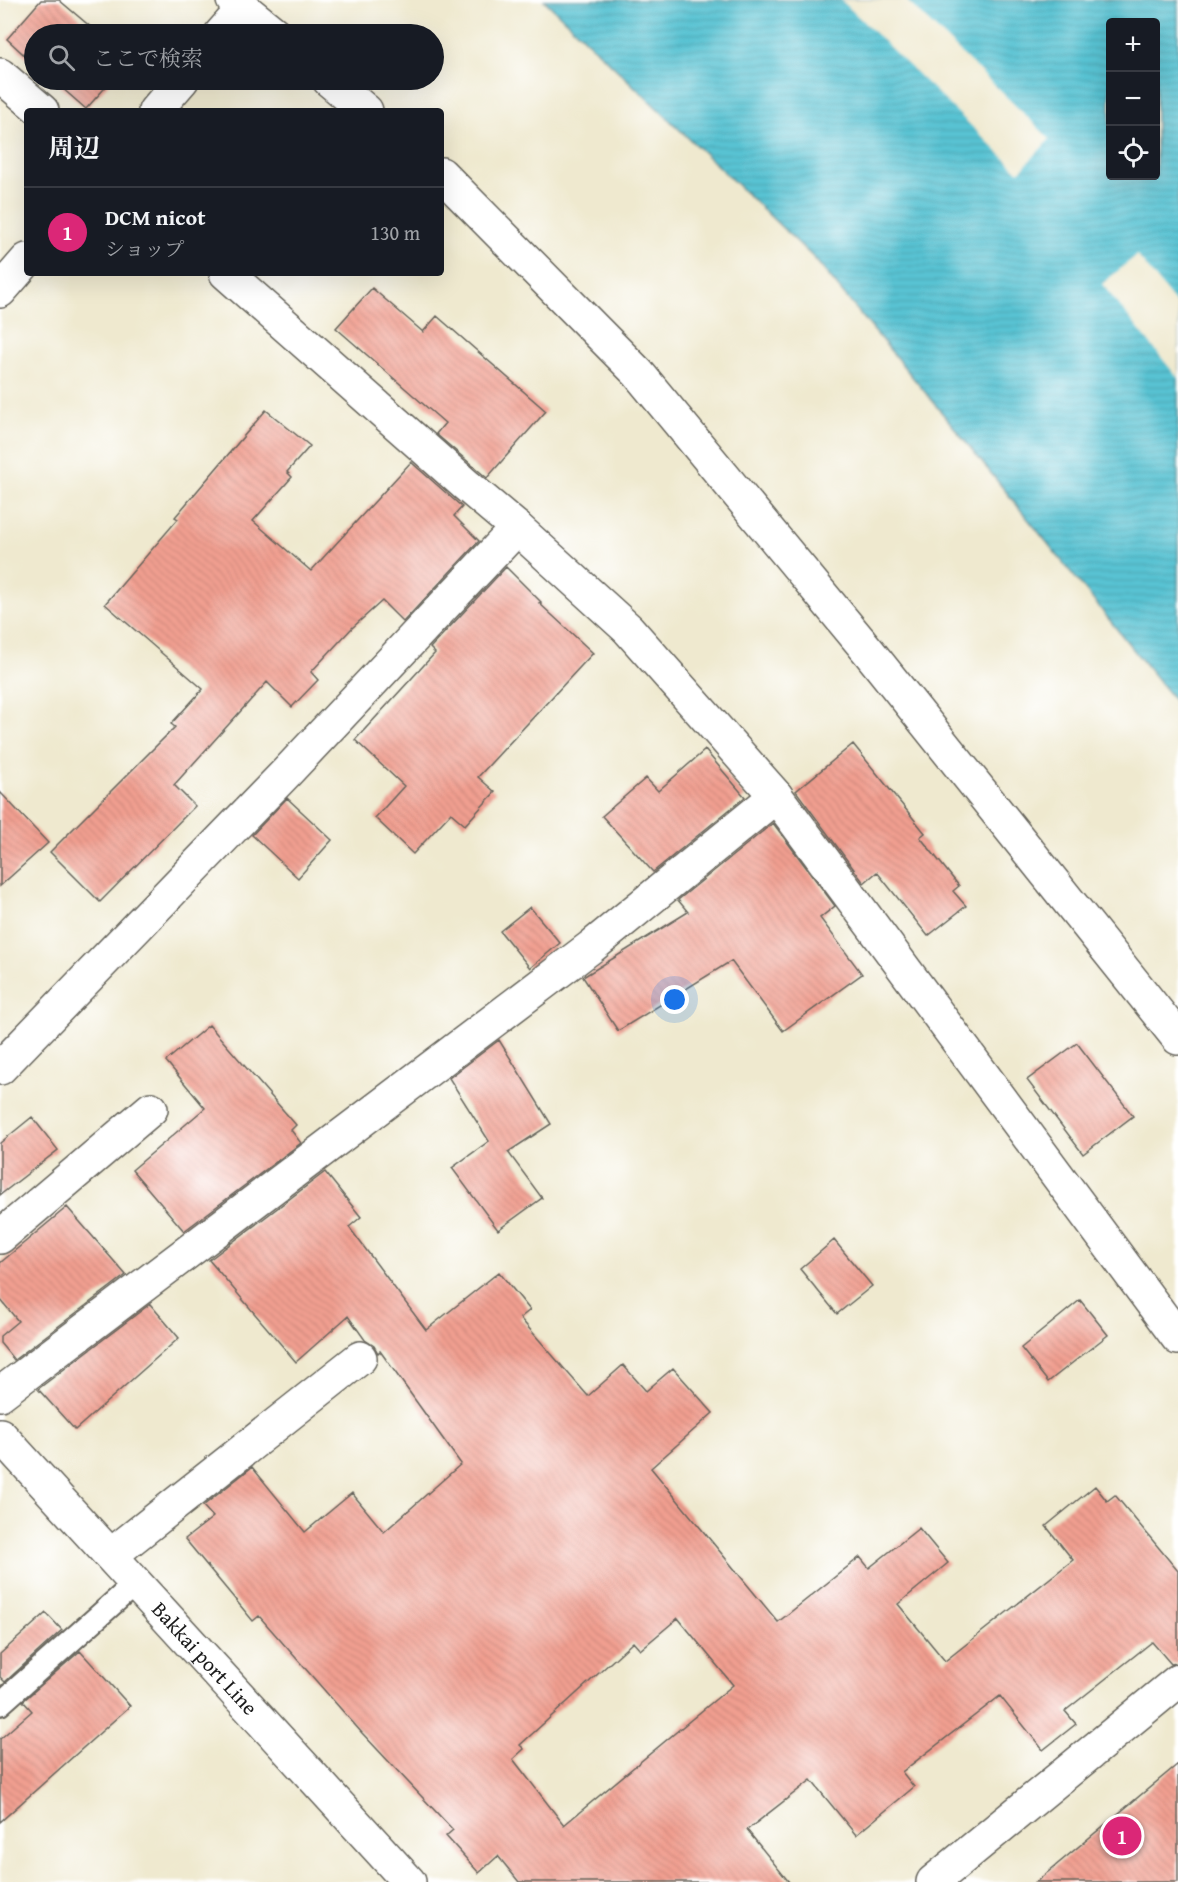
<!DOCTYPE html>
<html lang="ja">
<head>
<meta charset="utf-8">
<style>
	:root { --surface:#171b24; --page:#242831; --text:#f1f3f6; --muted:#9ea1a6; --line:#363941; --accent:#db2777 }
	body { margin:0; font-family:"Gentium Book Plus","Noto Serif JP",serif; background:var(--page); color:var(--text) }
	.controls { position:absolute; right:18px; top:18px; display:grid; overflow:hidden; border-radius:6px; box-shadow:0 6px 24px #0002 }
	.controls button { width:54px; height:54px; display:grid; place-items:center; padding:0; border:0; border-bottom:2px solid var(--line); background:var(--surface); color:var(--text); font:30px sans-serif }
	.you { position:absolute; left:675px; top:1000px; width:21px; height:21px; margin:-15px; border:4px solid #fff; border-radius:50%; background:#1a73e8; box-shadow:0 0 0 9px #1a73e833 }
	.badge { display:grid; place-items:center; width:39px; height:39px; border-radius:50%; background:var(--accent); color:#fff; font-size:20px; font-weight:700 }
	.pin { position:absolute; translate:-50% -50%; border:3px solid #fff; box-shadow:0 2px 6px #0006 }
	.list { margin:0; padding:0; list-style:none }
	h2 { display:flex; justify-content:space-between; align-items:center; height:78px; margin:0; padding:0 24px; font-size:26px }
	h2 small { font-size:20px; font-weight:400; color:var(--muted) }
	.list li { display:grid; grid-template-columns:39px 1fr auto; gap:18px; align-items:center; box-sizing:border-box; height:90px; padding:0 24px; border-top:2px solid var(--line) }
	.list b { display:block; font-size:22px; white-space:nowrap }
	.list p { margin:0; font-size:20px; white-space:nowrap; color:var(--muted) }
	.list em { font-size:20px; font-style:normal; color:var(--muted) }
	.icon { flex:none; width:33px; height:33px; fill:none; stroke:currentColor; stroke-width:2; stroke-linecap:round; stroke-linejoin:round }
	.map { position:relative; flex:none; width:1178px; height:1882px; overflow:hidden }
	.search { position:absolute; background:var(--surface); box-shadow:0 6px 24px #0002; left:24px; top:24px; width:420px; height:66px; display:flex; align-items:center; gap:15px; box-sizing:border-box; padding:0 21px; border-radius:33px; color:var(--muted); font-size:22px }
	.panel { position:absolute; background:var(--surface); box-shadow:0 6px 24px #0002; left:24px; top:108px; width:420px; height:168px; border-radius:6px }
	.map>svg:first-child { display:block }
</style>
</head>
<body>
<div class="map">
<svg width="1178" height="1882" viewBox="0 0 1178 1882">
	<defs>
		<pattern id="water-rules" width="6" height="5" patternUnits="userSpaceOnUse" patternTransform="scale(1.5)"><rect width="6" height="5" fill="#58c3d3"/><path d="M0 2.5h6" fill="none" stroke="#4ca7b5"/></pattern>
		<pattern id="building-back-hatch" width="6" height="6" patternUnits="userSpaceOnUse" patternTransform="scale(1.5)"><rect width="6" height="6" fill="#f19f90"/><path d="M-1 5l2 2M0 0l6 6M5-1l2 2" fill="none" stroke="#ce887c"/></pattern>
	</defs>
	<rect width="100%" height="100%" fill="#fff"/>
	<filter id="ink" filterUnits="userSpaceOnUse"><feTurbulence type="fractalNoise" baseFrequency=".0167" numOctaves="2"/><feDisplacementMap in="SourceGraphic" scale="12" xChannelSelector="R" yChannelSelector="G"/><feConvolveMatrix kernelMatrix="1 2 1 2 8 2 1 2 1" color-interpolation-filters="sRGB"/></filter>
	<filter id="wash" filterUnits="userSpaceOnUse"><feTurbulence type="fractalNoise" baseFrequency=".008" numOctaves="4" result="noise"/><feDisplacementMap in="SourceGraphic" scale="24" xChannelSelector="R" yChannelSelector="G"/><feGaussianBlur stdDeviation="1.35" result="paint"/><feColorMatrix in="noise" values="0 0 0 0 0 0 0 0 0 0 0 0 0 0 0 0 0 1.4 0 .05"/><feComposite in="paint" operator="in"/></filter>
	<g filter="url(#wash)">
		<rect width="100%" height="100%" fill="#efe9cf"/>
		<path fill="url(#water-rules)" stroke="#3a7078" stroke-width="1.5" fill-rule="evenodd" d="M 544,0 L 1178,0 L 1178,705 L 953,426 L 814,258 ZM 1110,22 L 1156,22 L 1156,176 L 1110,176 Z"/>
		<path fill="#efe9cf" d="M 841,0 L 906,0 L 1050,139 L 1019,172 Z
			M 1137,255 L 1178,306 L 1178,378 L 1102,284 Z"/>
		<g id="blocks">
			<path fill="url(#building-back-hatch)" fill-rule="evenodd" d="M 41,0 L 59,0 L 99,34 L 34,34 L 34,64 L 7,39 Z
				M 53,80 L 112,80 L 86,109 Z
				M 372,288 L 423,332 L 437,316 L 546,411 L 487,478 L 436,434 L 445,423 L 336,328 Z
				M 266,410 L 310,446 L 287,472 L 292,477 L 253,521 L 311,571 L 411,462 L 462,507 L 454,516 L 479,541 L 403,622 L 382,601 L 352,628 L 311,672 L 318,680 L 292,707 L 267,682 L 174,785 L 195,806 L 100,902 L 50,852 L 175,727 L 171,724 L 203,689 L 105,604 L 178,519 L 175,517 Z
				M 506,567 L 541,602 L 539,603 L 593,653 L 478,777 L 495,792 L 465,825 L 451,813 L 413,854 L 375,818 L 404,786 L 355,740 L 435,653 L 430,648 Z
				M 853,744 L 925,833 L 920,837 L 959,886 L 953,891 L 966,906 L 928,936 L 877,872 L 864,883 L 796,791 Z
				M 705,750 L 745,797 L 653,872 L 602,816 L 646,778 L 658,791 Z
				M 0,792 L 48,843 L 0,886 Z
				M 287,798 L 332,840 L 298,878 L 252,835 Z
				M 773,823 L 835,906 L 820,918 L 862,974 L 783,1031 L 731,961 L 618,1031 L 583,977 L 688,912 L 678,900 Z
				M 530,907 L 560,943 L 530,968 L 500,931 Z
				M 209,1025 L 296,1125 L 291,1130 L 301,1143 L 184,1231 L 132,1170 L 205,1108 L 166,1061 Z
				M 499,1040 L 551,1124 L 508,1152 L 542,1198 L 498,1230 L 452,1168 L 489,1141 L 449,1078 Z
				M 1077,1043 L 1133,1116 L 1083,1154 L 1027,1080 Z
				M 32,1117 L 58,1150 L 0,1195 L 0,1143 Z
				M 325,1172 L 361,1217 L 349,1227 L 426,1330 L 499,1272 L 530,1310 L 520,1318 L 588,1396 L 623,1365 L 646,1391 L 673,1368 L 713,1413 L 651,1468 L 778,1622 L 860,1557 L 869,1568 L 919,1528 L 948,1563 L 898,1604 L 945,1661 L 1073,1560 L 1046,1526 L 1095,1486 L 1107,1501 L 1115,1495 L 1178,1571 L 1178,1663 L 1171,1664 L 1152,1642 L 1065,1711 L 1076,1724 L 1043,1750 L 1000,1696 L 902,1772 L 914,1787 L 856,1835 L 811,1780 L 747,1830 L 789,1882 L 519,1882 L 498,1856 L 479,1873 L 446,1836 L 453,1830 L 362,1733 L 259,1616 L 253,1621 L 185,1539 L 213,1517 L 203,1506 L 252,1467 L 305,1532 L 352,1493 L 384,1532 L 461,1464 L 380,1351 L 378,1353 L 374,1346 L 365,1340 L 348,1316 L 296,1362 L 209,1260 ZM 678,1618 L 733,1685 L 564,1825 L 513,1759 L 524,1749 L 520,1745 L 633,1642 L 640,1650 Z
				M 67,1207 L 126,1275 L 14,1360 L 0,1343 L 0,1336 L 18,1321 L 0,1299 L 0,1263 Z
				M 834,1240 L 872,1286 L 837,1314 L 800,1269 Z
				M 1080,1300 L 1108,1335 L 1048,1382 L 1021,1348 Z
				M 150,1304 L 179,1338 L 75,1430 L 38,1389 Z
				M 46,1613 L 62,1630 L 5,1682 L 0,1677 L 0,1654 Z
				M 80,1651 L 130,1706 L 0,1822 L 0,1739 L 32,1711 L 23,1701 Z
				M 1178,1764 L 1178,1882 L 1036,1882 Z"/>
		</g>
	</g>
	<g filter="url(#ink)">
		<use href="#blocks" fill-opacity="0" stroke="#66645b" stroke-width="1.5"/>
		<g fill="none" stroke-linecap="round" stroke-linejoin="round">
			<g stroke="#66645b" stroke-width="26">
				<path id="service" d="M 0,1704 L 137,1582"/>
			</g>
			<g stroke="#66645b" stroke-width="36">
				<path id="minor" d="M 221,34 L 244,8
					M 155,111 L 182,80
					M 0,291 L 27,260
					M 0,1068 L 286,773 L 517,528
					M 0,1237 L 151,1109
					M 0,1394 L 591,947 L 776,796
					M 111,1555 L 360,1358
					M 933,1882 L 1178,1681"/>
			</g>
			<g stroke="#66645b" stroke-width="36">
				<path id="tertiary" d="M 233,0 L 275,34
					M 0,75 L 42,111
					M 329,80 L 366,111
					M 441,174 L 638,373 L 869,652 L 1178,1038
					M 226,273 L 466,485 L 517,528 L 628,629 L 776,796 L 1178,1338"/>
			</g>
			<g stroke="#66645b" stroke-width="36">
				<g id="secondary">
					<path id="s1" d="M 0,1435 L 409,1882"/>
				</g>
			</g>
			<use href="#service" stroke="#fff" stroke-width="22"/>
			<use href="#minor" stroke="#fff" stroke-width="33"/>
			<use href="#tertiary" stroke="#fff" stroke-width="33"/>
			<use href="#secondary" stroke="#fff" stroke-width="33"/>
		</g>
	</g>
	<g text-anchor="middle" stroke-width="5" stroke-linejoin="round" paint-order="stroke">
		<g font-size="21" fill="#1c1c1c" stroke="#fff">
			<text dy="7" stroke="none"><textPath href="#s1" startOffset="303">Bakkai port Line</textPath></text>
		</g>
	</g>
</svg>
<div class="controls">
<button>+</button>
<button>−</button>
<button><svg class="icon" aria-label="locate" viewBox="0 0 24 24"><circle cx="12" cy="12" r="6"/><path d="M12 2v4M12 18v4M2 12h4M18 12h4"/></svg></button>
</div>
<div class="you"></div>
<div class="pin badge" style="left:1122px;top:1836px">1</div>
<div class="search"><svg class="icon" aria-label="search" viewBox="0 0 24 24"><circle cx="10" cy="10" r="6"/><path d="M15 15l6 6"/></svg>ここで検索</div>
<section class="panel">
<h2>周辺<small></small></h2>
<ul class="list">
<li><span class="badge">1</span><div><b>DCM nicot</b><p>ショップ</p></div><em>130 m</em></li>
</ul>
</section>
</div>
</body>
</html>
